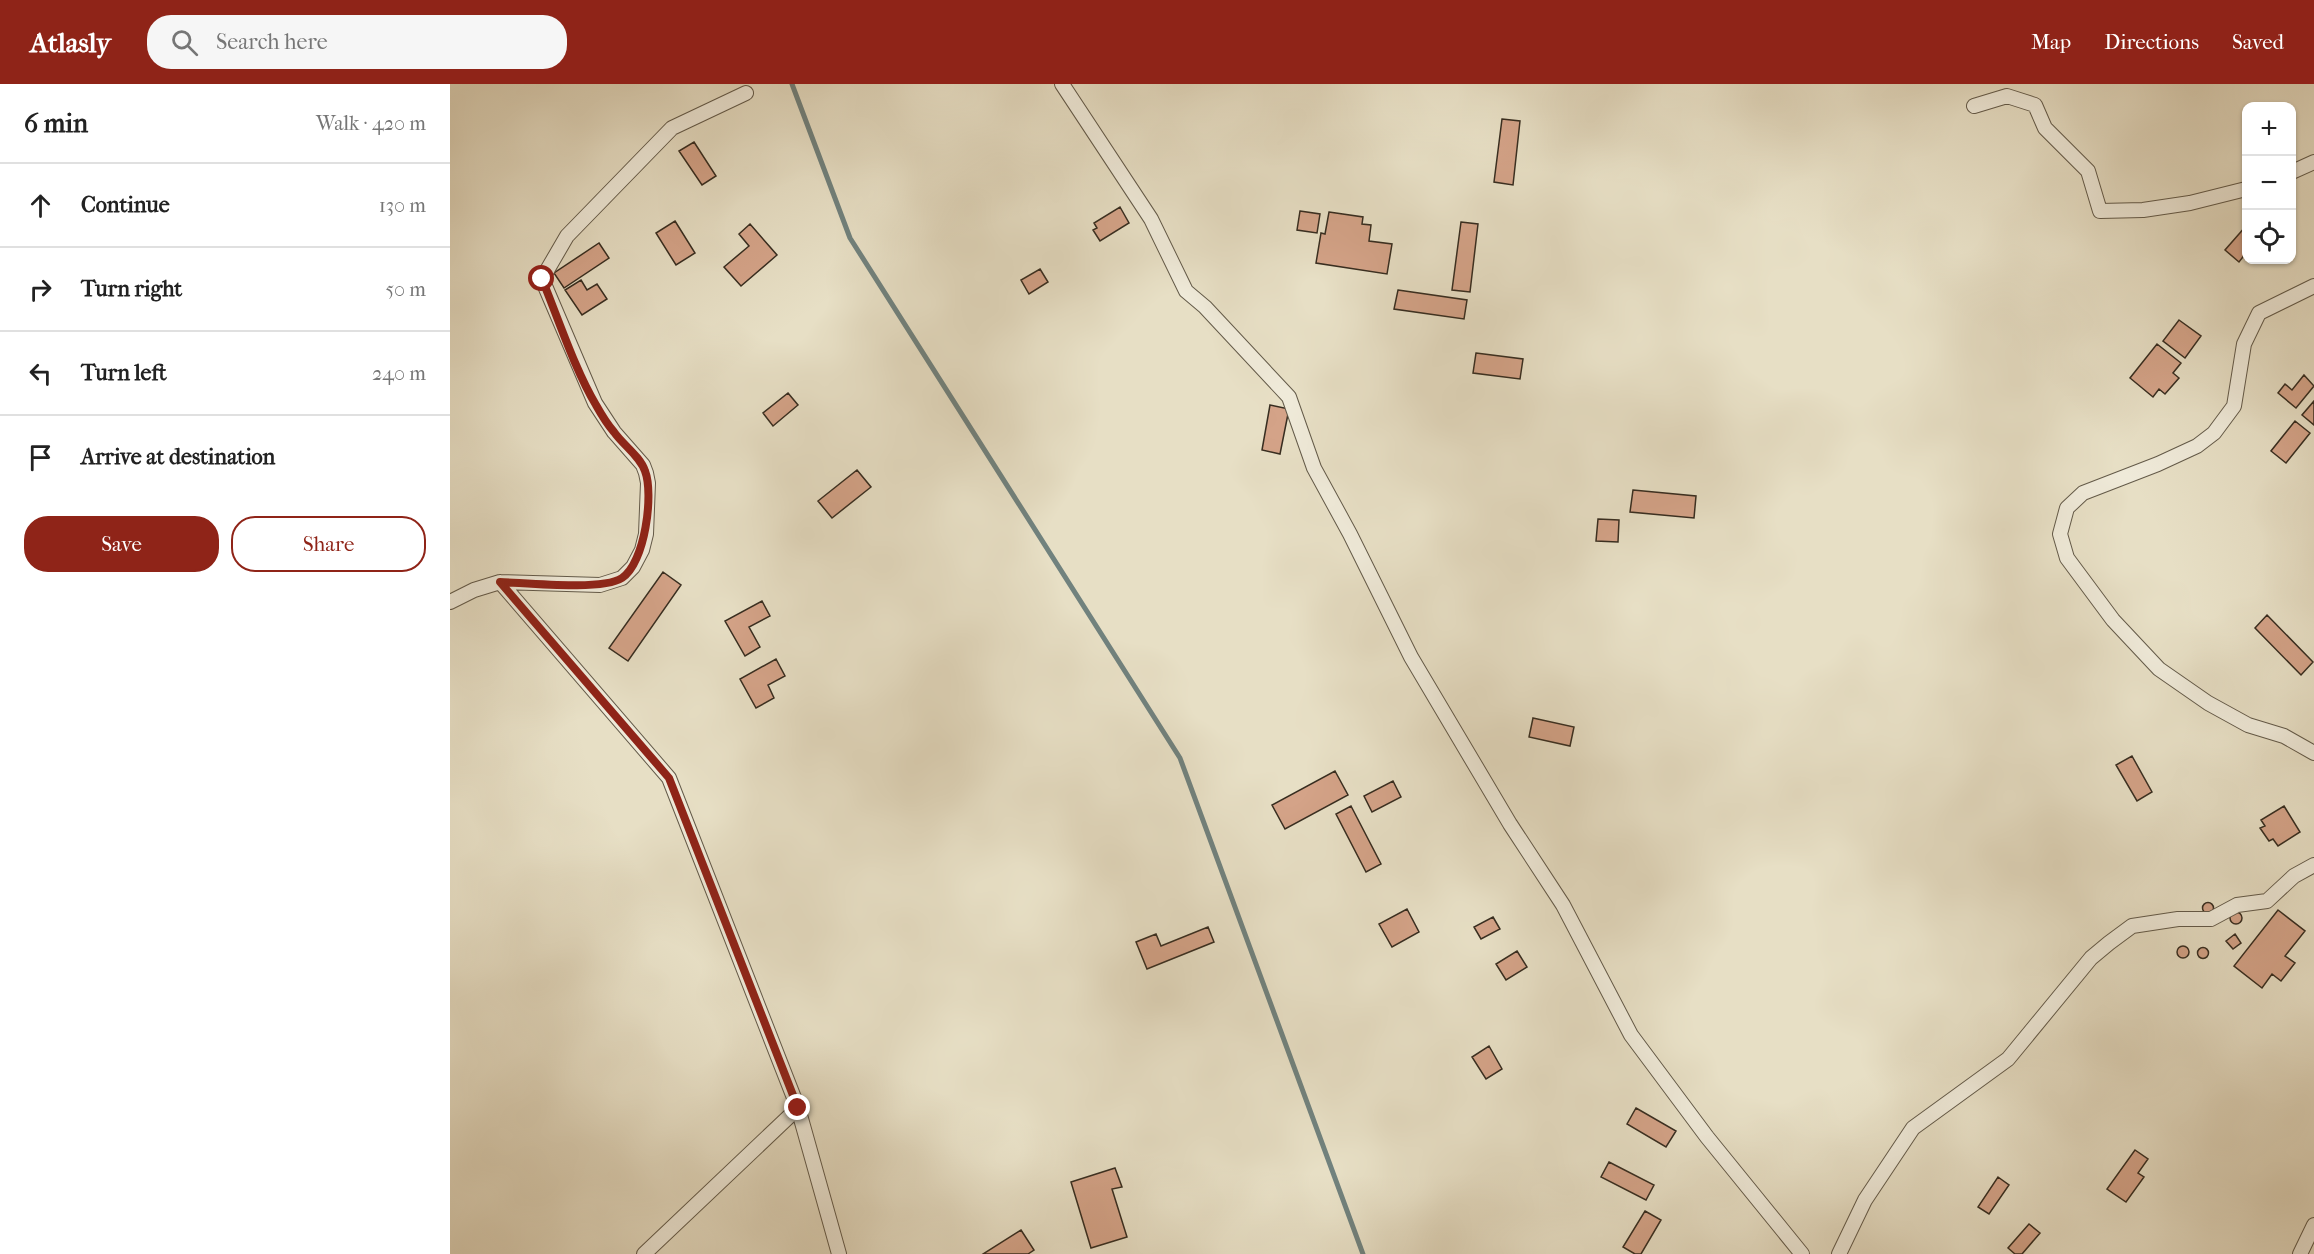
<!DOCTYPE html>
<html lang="en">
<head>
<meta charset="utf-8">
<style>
	:root { --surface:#fff; --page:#f6f6f6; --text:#222; --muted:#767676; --line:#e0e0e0; --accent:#8f2418 }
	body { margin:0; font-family:"IM FELL French Canon",serif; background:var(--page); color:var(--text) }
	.controls { position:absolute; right:18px; top:18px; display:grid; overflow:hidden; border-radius:12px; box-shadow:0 2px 4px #0004 }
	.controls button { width:54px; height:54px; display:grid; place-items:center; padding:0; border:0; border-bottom:2px solid var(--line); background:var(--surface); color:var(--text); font:30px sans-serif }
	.stop { position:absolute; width:18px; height:18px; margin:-14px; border:4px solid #8f2418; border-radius:50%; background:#fff }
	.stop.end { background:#8f2418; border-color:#fff; box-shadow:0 2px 6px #0008 }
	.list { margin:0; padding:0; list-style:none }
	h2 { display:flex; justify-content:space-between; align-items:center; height:78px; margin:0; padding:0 24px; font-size:26px }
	h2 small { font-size:20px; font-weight:400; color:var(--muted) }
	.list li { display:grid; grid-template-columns:39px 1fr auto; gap:18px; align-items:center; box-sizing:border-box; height:84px; padding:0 24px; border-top:2px solid var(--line) }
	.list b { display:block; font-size:22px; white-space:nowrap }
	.list em { font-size:20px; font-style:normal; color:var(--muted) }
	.actions { display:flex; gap:12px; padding:18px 24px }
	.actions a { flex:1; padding:14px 0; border:2px solid var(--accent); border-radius:24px; text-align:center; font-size:21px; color:var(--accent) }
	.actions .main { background:var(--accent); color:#fff }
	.icon { flex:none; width:33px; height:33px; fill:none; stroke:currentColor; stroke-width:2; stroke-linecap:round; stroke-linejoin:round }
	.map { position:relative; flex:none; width:1864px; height:1170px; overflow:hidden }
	header { display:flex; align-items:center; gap:36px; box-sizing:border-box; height:84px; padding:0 30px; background:var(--accent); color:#fff }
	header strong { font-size:28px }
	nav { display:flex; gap:33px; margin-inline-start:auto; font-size:21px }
	.search { width:420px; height:54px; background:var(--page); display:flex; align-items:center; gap:15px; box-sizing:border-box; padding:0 21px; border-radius:24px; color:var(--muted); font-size:22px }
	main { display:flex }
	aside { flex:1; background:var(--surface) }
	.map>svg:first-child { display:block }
</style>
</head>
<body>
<header>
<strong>Atlasly</strong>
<div class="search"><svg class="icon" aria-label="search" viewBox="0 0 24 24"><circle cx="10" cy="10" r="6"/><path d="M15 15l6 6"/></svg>Search here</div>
<nav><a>Map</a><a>Directions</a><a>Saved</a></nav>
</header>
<main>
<aside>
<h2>6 min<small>Walk · 420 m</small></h2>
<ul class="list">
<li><svg class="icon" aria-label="ahead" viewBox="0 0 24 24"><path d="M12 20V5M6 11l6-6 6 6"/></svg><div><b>Continue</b></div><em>130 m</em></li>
<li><svg class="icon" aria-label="right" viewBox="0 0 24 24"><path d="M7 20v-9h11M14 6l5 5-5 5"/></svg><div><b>Turn right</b></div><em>50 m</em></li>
<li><svg class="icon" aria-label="left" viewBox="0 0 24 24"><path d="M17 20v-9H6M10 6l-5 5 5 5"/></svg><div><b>Turn left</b></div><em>240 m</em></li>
<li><svg class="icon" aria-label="arrive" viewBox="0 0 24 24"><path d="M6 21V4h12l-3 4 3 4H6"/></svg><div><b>Arrive at destination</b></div></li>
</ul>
<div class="actions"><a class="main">Save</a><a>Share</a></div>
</aside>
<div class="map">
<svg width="1864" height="1170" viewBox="0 0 1864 1170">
	<rect width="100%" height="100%" fill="#e7dfc5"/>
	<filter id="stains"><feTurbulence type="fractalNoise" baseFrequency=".00333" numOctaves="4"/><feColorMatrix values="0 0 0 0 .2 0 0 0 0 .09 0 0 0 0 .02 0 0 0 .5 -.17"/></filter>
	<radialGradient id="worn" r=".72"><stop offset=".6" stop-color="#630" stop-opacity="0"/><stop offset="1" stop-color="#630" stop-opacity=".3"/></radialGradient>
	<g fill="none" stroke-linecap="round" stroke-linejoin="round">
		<path stroke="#71827e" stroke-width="5" d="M 342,0 L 400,154 L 730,674 L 913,1170"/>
	</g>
	<path fill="#d4a388" stroke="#372d20" stroke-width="1.5" d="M 1052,35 L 1070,37 L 1063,101 L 1044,98 Z
		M 244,58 L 266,92 L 252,101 L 229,67 Z
		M 670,123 L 679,139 L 650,157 L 643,146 L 647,144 L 644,139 Z
		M 850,127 L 870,130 L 867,149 L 847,146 Z
		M 879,128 L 913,133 L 912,140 L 921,141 L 919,157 L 942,160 L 937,190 L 866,179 L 871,149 L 875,150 Z
		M 225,137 L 245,169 L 226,181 L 206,149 Z
		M 1011,138 L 1028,140 L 1020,208 L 1002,206 Z
		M 300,140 L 327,171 L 291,202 L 274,183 L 299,162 L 289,150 Z
		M 1796,142 L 1796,169 L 1789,178 L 1775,166 Z
		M 149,159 L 159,174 L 114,204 L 104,189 Z
		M 590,185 L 598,198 L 579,210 L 571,196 Z
		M 131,196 L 137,206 L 147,200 L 157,215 L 132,231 L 115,206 Z
		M 948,206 L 1017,216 L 1014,235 L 944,225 Z
		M 1729,236 L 1751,252 L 1735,274 L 1713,257 Z
		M 1707,260 L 1731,279 L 1723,289 L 1729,294 L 1715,310 L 1709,305 L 1703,313 L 1680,294 Z
		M 1026,269 L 1073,275 L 1070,295 L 1023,289 Z
		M 1854,291 L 1864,302 L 1846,324 L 1828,309 L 1835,300 L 1842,306 Z
		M 338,309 L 348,321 L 323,342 L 313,329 Z
		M 1864,317 L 1864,341 L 1852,331 Z
		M 820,321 L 839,325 L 830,370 L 812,366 Z
		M 1845,337 L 1860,349 L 1836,379 L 1821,367 Z
		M 407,386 L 421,403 L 382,434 L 368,417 Z
		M 1183,406 L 1246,412 L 1244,434 L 1180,428 Z
		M 1148,435 L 1169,436 L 1168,458 L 1146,457 Z
		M 213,488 L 231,501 L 178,577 L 159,564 Z
		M 312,517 L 320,532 L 299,543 L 310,563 L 295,572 L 275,537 Z
		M 1817,531 L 1863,578 L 1851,591 L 1805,544 Z
		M 326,575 L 335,592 L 318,601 L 324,614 L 306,624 L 290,595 Z
		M 1083,634 L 1124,643 L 1120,662 L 1079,653 Z
		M 1682,672 L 1702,708 L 1687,717 L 1666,681 Z
		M 885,687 L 898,711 L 835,745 L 822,721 Z
		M 943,697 L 951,713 L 922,728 L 914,712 Z
		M 901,722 L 931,780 L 916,788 L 886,730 Z
		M 1834,722 L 1850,748 L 1828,762 L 1823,755 L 1819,757 L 1810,744 L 1815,742 L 1811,736 Z
		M1752.5 824a5.5 5.5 0 1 1 11 0a5.5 5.5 0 1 1-11 0Z
		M 957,825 L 969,848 L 942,863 L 929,840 Z
		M 1828,826 L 1855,847 L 1835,872 L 1845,879 L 1831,897 L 1822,890 L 1812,904 L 1784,882 Z
		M1780 834a6 6 0 1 1 12 0a6 6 0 1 1-12 0Z
		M 1043,833 L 1050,845 L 1031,855 L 1024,843 Z
		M 758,843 L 764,858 L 697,885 L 686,858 L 706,850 L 711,862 Z
		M 1785,850 L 1791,859 L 1783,865 L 1776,857 Z
		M1727 868a6 6 0 1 1 12 0a6 6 0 1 1-12 0Z
		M1747.5 869a5.5 5.5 0 1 1 11 0a5.5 5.5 0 1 1-11 0Z
		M 1067,867 L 1077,883 L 1056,896 L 1046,880 Z
		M 1039,962 L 1052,985 L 1036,995 L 1022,973 Z
		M 1186,1024 L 1226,1047 L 1216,1063 L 1177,1040 Z
		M 1685,1066 L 1698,1075 L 1688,1089 L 1694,1093 L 1676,1118 L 1657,1105 Z
		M 1159,1078 L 1204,1101 L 1196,1116 L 1151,1093 Z
		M 665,1084 L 672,1103 L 662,1105 L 677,1153 L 641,1164 L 621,1098 Z
		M 1548,1093 L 1559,1101 L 1539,1130 L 1528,1123 Z
		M 1195,1127 L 1211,1136 L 1191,1170 L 1185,1170 L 1173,1163 Z
		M 1579,1140 L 1590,1149 L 1572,1170 L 1565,1170 L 1558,1164 Z
		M 571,1146 L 584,1166 L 578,1170 L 533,1170 Z"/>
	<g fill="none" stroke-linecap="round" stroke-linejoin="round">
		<g stroke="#635a49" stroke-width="16">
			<path id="street" d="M 612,0 L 701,135 L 736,207 L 755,223 L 839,313 L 864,384 L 900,450 L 961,573 L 1060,740 L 1113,821 L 1181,951 L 1257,1053 L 1352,1170
				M 1524,22 L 1557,12 L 1585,21 L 1595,44 L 1638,87 L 1650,127 L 1693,126 L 1740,119 L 1796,105
				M 1842,88 L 1864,78
				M 1864,202 L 1809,229 L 1794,260 L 1784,322 L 1764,349 L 1747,362 L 1708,380 L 1633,409 L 1617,424 L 1610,450 L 1617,474 L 1663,536 L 1709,585 L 1758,619 L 1798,641 L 1834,652 L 1864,669
				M 50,498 L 219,694 L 348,1024 L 389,1170
				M 0,518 L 24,506 L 50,498 L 150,501 L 172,494 L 183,483 L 192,466 L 196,450 L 198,399 L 196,389 L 193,381 L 164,348 L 145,319 L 92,195 L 117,152 L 222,44 L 296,9
				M 194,1170 L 348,1024
				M 1389,1170 L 1415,1116 L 1463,1044 L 1558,975 L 1641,874 L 1659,859 L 1682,842 L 1728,835 L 1761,835 L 1787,821 L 1817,817 L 1844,792 L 1864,781
				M 1850,1170 L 1864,1141"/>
		</g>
		<use href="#street" stroke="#efead9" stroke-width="14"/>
	</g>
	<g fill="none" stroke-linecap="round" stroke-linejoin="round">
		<path stroke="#8f2418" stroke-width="8" d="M 92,195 C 108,234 125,286 146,321 C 151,330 157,340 164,348 C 173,361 190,372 195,387 C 204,410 195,479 172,494 C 152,507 77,499 50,498 L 219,694 L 348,1024"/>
	</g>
	<rect width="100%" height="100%" filter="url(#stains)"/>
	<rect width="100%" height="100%" fill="url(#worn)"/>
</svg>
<div class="controls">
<button>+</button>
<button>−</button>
<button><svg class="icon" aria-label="locate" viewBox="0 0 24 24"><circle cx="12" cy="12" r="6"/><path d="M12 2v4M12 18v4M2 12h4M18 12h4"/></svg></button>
</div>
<div class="stop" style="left:92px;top:195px"></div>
<div class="stop end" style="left:348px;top:1024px"></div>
</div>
</main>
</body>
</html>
